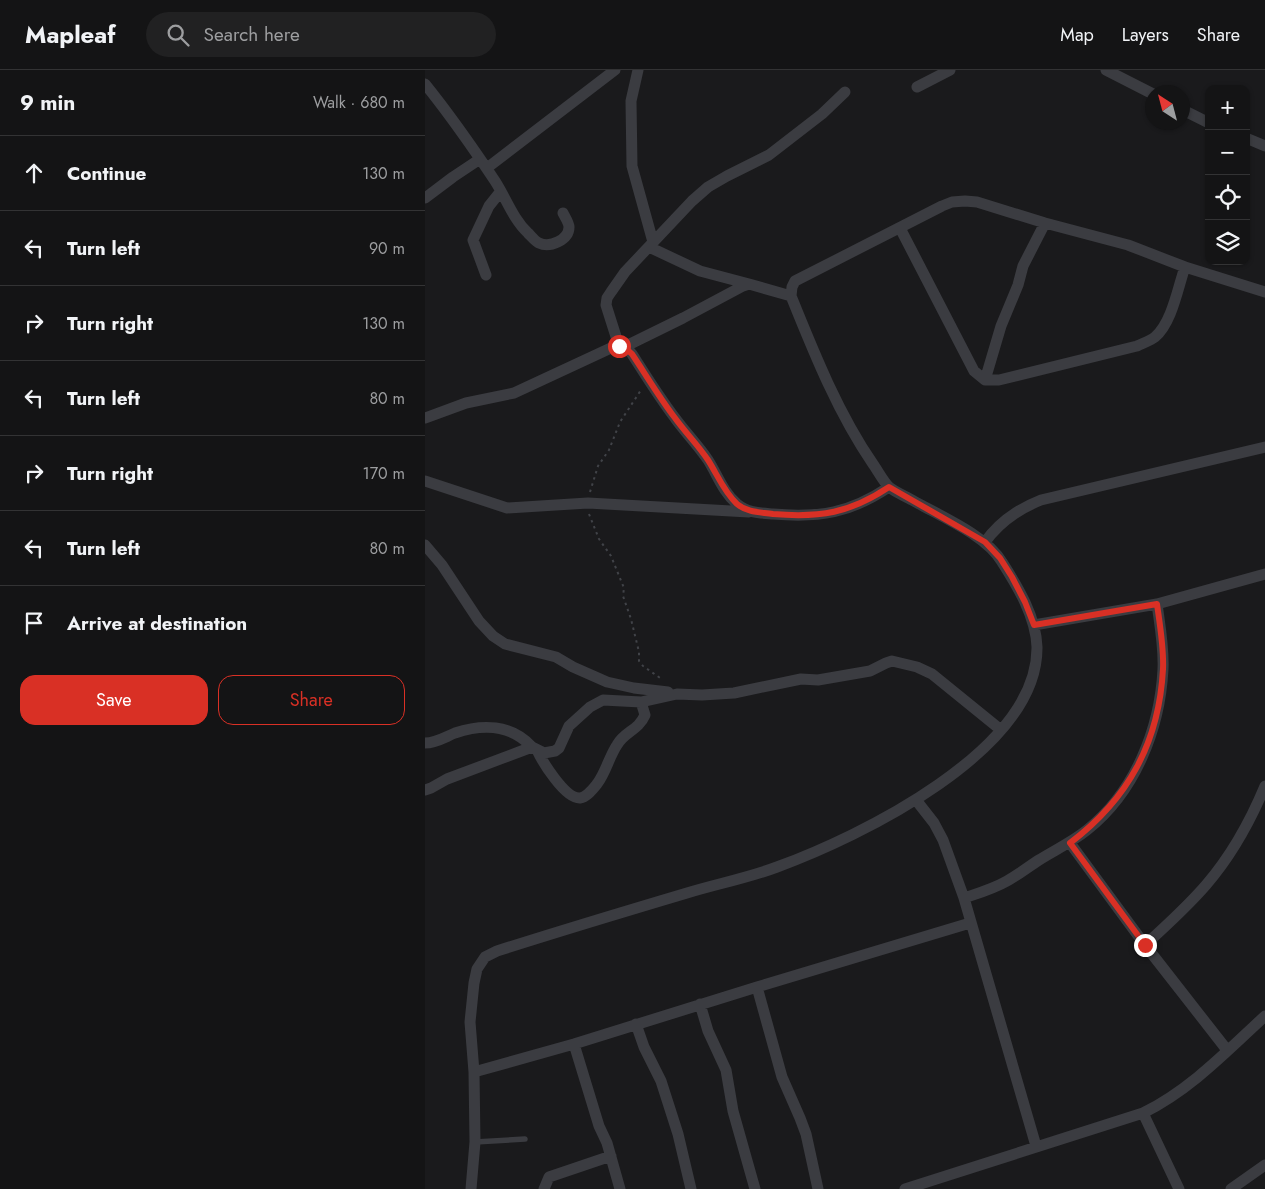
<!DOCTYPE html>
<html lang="en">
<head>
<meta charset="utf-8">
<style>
	:root { --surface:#141415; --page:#212122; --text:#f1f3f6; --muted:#9d9ea0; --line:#333334; --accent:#d93025 }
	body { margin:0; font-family:Jost,sans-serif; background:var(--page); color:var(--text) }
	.controls { position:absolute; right:15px; top:15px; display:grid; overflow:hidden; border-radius:10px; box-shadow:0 1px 4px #0004 }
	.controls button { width:45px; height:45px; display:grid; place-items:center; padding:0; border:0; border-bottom:1px solid var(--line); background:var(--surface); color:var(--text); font:25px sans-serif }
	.compass { position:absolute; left:720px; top:15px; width:45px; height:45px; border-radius:50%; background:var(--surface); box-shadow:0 1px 4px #0004; rotate:324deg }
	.stop { position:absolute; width:15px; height:15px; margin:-11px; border:4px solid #d93025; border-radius:50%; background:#fff }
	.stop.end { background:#d93025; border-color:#fff; box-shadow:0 1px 5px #0008 }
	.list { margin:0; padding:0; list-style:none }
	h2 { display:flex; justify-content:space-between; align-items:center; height:65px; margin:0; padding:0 20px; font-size:21px }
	h2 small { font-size:16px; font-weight:400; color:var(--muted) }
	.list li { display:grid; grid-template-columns:32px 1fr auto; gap:15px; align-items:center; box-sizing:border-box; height:75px; padding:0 20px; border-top:1px solid var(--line) }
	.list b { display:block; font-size:19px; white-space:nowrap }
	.list em { font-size:16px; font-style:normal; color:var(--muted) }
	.actions { display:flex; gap:10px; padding:15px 20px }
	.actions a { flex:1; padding:11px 0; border:1px solid var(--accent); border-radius:15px; text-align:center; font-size:18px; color:var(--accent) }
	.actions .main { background:var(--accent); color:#fff }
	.icon { flex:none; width:28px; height:28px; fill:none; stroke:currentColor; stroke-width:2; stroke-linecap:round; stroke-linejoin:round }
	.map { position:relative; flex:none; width:840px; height:1119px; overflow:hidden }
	header { display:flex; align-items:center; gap:30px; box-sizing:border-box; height:70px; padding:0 25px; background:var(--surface); border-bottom:1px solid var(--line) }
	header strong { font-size:24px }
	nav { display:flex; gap:28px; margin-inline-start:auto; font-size:18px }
	.search { width:350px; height:45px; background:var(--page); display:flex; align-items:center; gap:12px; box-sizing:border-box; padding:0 18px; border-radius:28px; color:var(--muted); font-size:19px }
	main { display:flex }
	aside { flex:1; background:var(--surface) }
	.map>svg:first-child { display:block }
</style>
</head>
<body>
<header>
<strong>Mapleaf</strong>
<div class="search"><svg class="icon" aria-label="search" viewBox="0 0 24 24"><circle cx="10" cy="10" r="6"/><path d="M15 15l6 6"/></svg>Search here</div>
<nav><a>Map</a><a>Layers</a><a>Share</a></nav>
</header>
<main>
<aside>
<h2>9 min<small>Walk · 680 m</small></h2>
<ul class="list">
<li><svg class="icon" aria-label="ahead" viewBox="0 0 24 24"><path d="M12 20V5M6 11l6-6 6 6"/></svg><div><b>Continue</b></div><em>130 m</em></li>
<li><svg class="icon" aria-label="left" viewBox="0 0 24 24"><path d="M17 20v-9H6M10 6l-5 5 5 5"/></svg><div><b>Turn left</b></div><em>90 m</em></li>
<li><svg class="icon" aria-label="right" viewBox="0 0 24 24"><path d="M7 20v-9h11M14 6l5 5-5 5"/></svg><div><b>Turn right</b></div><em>130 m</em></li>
<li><svg class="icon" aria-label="left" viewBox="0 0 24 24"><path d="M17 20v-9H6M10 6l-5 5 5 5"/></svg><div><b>Turn left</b></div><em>80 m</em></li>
<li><svg class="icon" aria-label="right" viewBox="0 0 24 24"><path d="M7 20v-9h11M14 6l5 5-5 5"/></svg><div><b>Turn right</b></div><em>170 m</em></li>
<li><svg class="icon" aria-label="left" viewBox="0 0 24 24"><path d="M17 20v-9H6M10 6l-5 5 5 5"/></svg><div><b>Turn left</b></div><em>80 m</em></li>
<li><svg class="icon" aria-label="arrive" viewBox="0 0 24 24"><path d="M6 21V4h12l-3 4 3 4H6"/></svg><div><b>Arrive at destination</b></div></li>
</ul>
<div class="actions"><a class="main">Save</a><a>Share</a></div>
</aside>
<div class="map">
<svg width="840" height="1119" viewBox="0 0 840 1119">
	<rect width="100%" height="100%" fill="#1a1a1c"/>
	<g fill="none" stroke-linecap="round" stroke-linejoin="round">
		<path stroke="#414348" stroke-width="2" stroke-dasharray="2.5 4" stroke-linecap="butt" d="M 165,422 L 173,396 L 184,380 L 195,352 L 216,320
			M 164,444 L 174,469 L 186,486 L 199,518 L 198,526 L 206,549 L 214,582 L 214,591 L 218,596 L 238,610"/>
		<path stroke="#3b3c41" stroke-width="5.5" d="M 50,1072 L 100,1069"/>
		<path stroke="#3b3c41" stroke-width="11" d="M 213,0 L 206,31 L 207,96 L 228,172
			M 681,0 L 728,24
			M 0,14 C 25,45 48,78 70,111 C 81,128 88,149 103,163 C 106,166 111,172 114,173 C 125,178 144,170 144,157 C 144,153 140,147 138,143
			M 492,17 L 525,0
			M 758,40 L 784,53
			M 821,68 L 840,76
			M 62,98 L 190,0
			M 0,128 L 28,107 L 55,89
			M 475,158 L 549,301 L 560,310 L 574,310 L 712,276 C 718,273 725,271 730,267 C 747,253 753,217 760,197
			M 224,177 L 275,201 L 324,214
			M 61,205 L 48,170 L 64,136 L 76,121
			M 194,276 L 181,235 L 182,228 L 186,222 L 200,202 L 267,131 L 283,117 L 302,106 L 344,85 L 397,44 L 420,22
			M 199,277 L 258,248 L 318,216 L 324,214 L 366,226
			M 560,310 L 576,256 L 593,215 L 598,196 L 620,153
			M 0,348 L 41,333 L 89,323 L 188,277 C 196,275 201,277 207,284 C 221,306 234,327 250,348 C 260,362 273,375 283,390 C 292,404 298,422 312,434 C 323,443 335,443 348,444 C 395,448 425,443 464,417
			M 0,411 L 82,438 L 163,433 L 324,442
			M 560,472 C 575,451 593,439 616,430 L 840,377
			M 0,475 L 17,495 L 54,551 L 68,566 L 80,574 L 131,587 L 148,597 L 182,612 L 209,618 L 243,622
			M 609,555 L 732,534 L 840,504
			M 0,673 C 11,673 20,667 30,663 C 57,654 86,654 107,677
			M 112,680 C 117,691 140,729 155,728 C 162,727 168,719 172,714 C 181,702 184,687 192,675 C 200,661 213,661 220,645 L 216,632
			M 0,720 L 6,718 L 22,709 L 107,677 L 119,683 L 130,681 L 134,678 L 144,656 L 165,637 L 178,630 L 216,632 L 252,624 L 277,625 L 309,623 L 376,609 L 393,610 L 445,601 L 461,593 L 467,591 L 492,597 L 507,604 L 576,660
			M 491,730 L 509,753 L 518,770 L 539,828 L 611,1076
			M 645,773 L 720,875 L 802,980
			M 539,828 C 554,823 568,819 582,811 C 593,805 603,797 614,790 C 630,780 647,772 662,760 C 710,722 735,659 738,599 C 739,577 735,556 732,534
			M 720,875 C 741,856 762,837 781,815 C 806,786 825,752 840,716
			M 332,917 L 357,1007 L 375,1048 L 381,1064 L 393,1119
			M 275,934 L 283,961 L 301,1000 L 308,1041 L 330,1119
			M 211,954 L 219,977 L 236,1011 L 253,1064 L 266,1119
			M 149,974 L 174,1056 L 182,1073 L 195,1119
			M 49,1002 L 149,974 L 332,917 L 545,853
			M 718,1043 L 754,1119
			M 46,1119 L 50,1072 L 49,1002 L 45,952 L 49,913 L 52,899 L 60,887 L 72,881 C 135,861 198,842 262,823 C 291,814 323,808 352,797 C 434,767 613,681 612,577 C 611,547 593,517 577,492 C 561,465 515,446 487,430 C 480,426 470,422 464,417 C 458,411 453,401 448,394 C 413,343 389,283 366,226 L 367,217 L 370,211 L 517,136 L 527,132 L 540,131 L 552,132 L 620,153 L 703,175 L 760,197 L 840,222
			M 119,1119 L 124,1107 L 186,1086
			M 480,1119 L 718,1043 C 765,1020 802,981 840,946
			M 806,1119 L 840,1095"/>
	</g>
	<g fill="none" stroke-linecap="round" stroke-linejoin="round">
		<path stroke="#d93025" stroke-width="6" d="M 194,276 L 199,277 L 207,284 C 221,305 234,327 250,348 C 260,362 273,375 283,390 C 292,404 299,422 312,434 C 323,443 335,442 348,444 C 395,448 425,443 464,417 L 560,472 L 575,488 L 587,507 L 600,532 L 609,555 L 732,534 C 735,556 739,578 738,599 C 734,673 703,729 645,773 L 720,875"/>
	</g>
</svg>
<div class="controls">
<button>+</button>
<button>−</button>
<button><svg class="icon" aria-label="locate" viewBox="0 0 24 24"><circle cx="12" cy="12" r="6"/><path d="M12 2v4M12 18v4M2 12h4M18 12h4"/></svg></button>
<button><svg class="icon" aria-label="layers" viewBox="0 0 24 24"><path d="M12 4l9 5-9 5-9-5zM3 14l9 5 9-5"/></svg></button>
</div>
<svg class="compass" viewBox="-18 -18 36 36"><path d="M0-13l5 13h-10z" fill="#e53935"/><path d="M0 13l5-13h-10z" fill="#9d9ea0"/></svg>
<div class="stop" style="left:194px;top:276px"></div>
<div class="stop end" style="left:720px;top:875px"></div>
</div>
</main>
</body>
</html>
